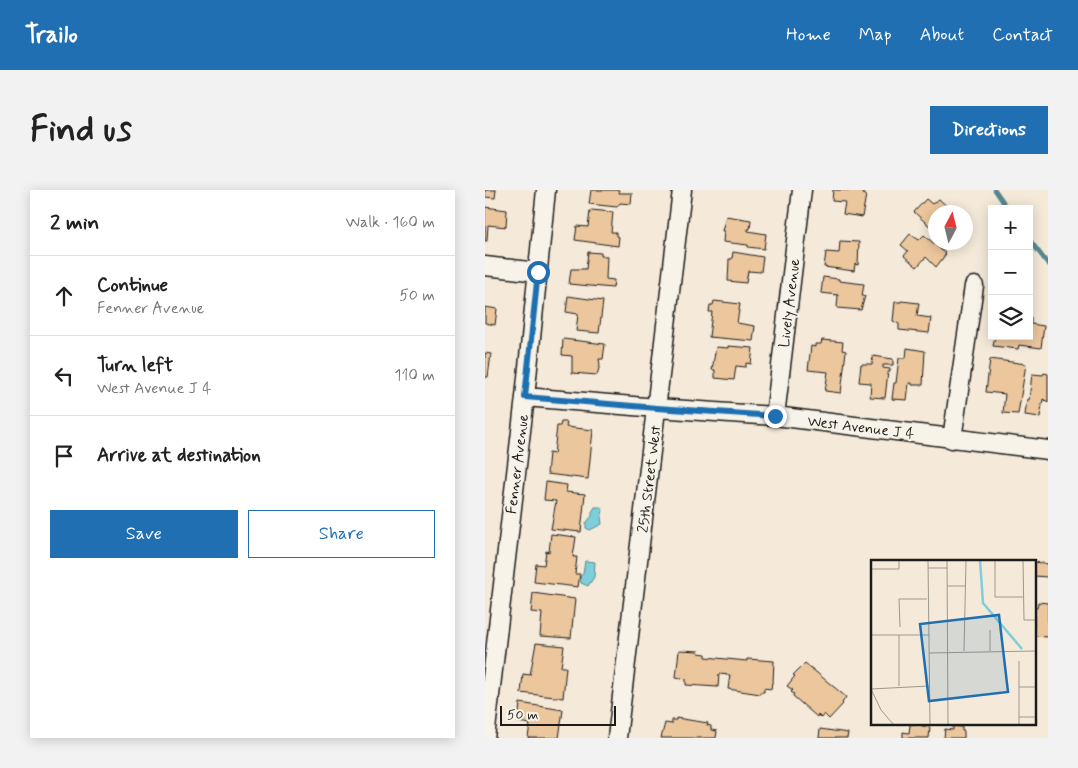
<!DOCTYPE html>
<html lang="en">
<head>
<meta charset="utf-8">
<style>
	:root { --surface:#fff; --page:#f2f2f2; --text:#222; --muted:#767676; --line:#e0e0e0; --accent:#1f6fb2 }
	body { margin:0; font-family:Mynerve,sans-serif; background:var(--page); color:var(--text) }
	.controls { position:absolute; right:15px; top:15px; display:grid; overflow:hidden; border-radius:0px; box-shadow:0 2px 12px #0003 }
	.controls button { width:45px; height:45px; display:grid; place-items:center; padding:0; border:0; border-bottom:1px solid var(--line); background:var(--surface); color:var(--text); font:25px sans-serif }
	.compass { position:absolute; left:443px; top:15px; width:45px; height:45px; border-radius:50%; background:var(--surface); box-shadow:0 2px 12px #0003; rotate:7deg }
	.scale { position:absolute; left:15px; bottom:12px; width:116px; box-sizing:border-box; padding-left:5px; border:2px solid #1c1c1c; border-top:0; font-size:14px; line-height:18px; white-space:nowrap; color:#1c1c1c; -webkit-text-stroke:4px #f7f3e8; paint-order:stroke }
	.stop { position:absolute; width:15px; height:15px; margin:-11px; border:4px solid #1f6fb2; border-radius:50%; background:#fff }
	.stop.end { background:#1f6fb2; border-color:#fff; box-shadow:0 1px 5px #0008 }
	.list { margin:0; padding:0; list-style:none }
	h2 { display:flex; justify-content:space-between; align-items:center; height:65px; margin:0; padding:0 20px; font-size:21px }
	h2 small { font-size:16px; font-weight:400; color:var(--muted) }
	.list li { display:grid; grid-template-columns:32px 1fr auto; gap:15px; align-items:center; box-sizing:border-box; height:80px; padding:0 20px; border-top:1px solid var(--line) }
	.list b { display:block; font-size:19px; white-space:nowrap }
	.list p { margin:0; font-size:16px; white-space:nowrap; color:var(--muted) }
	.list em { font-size:16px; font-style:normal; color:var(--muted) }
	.actions { display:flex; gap:10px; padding:15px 20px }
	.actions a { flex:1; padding:11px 0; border:1px solid var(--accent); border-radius:0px; text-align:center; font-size:18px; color:var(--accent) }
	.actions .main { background:var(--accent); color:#fff }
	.icon { flex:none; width:28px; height:28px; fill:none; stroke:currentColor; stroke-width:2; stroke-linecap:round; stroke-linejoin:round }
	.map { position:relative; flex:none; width:563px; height:548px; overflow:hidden; border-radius:0px }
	header { display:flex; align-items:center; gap:30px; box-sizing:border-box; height:70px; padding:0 25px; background:var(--accent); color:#fff }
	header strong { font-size:24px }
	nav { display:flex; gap:28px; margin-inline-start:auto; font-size:18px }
	.intro { display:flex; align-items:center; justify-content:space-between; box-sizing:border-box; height:120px; padding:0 30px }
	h1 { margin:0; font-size:35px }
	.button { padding:12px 22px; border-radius:0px; background:var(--accent); color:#fff; font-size:18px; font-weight:700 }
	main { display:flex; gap:30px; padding:0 30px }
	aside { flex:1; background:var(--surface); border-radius:0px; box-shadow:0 2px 12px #0003 }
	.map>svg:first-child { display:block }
</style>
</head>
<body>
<header>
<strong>Trailo</strong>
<nav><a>Home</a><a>Map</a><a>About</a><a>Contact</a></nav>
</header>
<div class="intro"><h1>Find us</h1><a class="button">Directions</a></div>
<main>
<aside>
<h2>2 min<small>Walk · 160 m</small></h2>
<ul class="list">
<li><svg class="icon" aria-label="ahead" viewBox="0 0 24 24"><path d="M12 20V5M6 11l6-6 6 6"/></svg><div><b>Continue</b><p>Fenner Avenue</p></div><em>50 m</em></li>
<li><svg class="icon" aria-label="left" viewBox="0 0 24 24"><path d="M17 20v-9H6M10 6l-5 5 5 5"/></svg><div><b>Turn left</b><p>West Avenue J 4</p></div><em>110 m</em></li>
<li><svg class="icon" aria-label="arrive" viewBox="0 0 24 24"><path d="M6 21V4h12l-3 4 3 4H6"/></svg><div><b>Arrive at destination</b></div></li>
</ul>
<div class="actions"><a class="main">Save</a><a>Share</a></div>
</aside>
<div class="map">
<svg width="563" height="548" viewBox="0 0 563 548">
	<rect width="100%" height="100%" fill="#f5ead9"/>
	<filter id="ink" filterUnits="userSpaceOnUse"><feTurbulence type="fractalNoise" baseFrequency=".02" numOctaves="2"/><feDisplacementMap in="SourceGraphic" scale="10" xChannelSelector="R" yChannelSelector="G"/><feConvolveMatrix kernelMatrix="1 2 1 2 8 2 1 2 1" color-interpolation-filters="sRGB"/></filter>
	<g filter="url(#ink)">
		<path fill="#7fcedc" stroke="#57878f" d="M 110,317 L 116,317 L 118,321 L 116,327 L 117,334 L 105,340 L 101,338 L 101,333 L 107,326 L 107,322 Z
			M 100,371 L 110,372 L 109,387 L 103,396 L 96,393 L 95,387 L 98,384 Z"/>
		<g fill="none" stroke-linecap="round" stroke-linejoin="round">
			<path stroke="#57878f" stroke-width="4.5" d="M 510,0 L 523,19
				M 544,49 L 563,74"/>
		</g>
		<path fill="#ecc69d" stroke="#1c1c1c" d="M 0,0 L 11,0 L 10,8 L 0,7 Z
			M 106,0 L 134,0 L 134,3 L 147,3 L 146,14 L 135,13 L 132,17 L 104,14 Z
			M 348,0 L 378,0 L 378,4 L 381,5 L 377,27 L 358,24 L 360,12 L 347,11 Z
			M 441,9 L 447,14 L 454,9 L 468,22 L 450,22 L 450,41 L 429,22 Z
			M 0,17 L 22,20 L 21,37 L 3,35 L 2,51 L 0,51 Z
			M 106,20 L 128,22 L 126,42 L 131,42 L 131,46 L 134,47 L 133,56 L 90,50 L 92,36 L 103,37 L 105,21 Z
			M 241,26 L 266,30 L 265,39 L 263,39 L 263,41 L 281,44 L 279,59 L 263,57 L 263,55 L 238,52 L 239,41 L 237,41 Z
			M 425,44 L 434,50 L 439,45 L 461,64 L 451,77 L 441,67 L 432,77 L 419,66 L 423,61 L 416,55 Z
			M 355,51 L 374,52 L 373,75 L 370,74 L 369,81 L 339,77 L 341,62 L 354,63 Z
			M 459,52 L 472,52 L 466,59 Z
			M 103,62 L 116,63 L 116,66 L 122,66 L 121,89 L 129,90 L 128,98 L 84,94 L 86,79 L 101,79 Z
			M 248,62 L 278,67 L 276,82 L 263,81 L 261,93 L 243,91 L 244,69 L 247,69 Z
			M 338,87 L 354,89 L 354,91 L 379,94 L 377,106 L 380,106 L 376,120 L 352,118 L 353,105 L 336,103 Z
			M 83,106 L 118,111 L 114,143 L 91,141 L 93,124 L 81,122 Z
			M 229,111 L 255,114 L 252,133 L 270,136 L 268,151 L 224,147 L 227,122 L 224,122 L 225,115 L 228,115 Z
			M 416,111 L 434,113 L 432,126 L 446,128 L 444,143 L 414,140 L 414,134 L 408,131 L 410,112 L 416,112 Z
			M 0,117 L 12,119 L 10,135 L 0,133 Z
			M 544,126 L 546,127 L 546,134 L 559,136 L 556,158 L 534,155 L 533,159 L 508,156 L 510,146 L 544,146 Z
			M 78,149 L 120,154 L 118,169 L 114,169 L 115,175 L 112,185 L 87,183 L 87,166 L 77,165 Z
			M 337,150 L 358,152 L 357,160 L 361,161 L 356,203 L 340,201 L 343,182 L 323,180 L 326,156 L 330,157 L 330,154 L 336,154 Z
			M 243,156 L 268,158 L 266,174 L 261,173 L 261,177 L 251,176 L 249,190 L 230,188 L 230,180 L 227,180 L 231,157 L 243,158 Z
			M 422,158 L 440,161 L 438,195 L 427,195 L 427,193 L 424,193 L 422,210 L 407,209 L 409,193 L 411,193 L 414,168 L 421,168 Z
			M 0,163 L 6,164 L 3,187 L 0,187 Z
			M 388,166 L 408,169 L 408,175 L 398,175 L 398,178 L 405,179 L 405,182 L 403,182 L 400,208 L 385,207 L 386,193 L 374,192 L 376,174 L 387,174 Z
			M 505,169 L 541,174 L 533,224 L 518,223 L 520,204 L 501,202 Z
			M 559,183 L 563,184 L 563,212 L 558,209 L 555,227 L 540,225 L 542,209 L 544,210 L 547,184 L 558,185 Z
			M 76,232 L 82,232 L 81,237 L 108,240 L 103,289 L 62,284 L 64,263 L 69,264 L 72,236 L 75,236 Z
			M 61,292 L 82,295 L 81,302 L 100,304 L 96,342 L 66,339 L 71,311 L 59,310 Z
			M 66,344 L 91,347 L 88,367 L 92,367 L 90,384 L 95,384 L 93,397 L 49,392 L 51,374 L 59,375 L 61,361 L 64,362 Z
			M 549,372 L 563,374 L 563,387 L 549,386 Z
			M 48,403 L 90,409 L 86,448 L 55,446 L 57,423 L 46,422 Z
			M 553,412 L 563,413 L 563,447 L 549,446 L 549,418 L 552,418 Z
			M 51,453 L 79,456 L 76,477 L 81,477 L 78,508 L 36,503 L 38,484 L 45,485 Z
			M 194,460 L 214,461 L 213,463 L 221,464 L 221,467 L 262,471 L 262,469 L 289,471 L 288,492 L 287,492 L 286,499 L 279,498 L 279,502 L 275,502 L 275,504 L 243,499 L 245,485 L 234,484 L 233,497 L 201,495 L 201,489 L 191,487 Z
			M 320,473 L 361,507 L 357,513 L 358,514 L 344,529 L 339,524 L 336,528 L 333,525 L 332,527 L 308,506 L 309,504 L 306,502 L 308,500 L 302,496 L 310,486 L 308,485 Z
			M 35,513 L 78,520 L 74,548 L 43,548 L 45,534 L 33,532 Z
			M 191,528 L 223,533 L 222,535 L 226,536 L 226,540 L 232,541 L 231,548 L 176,548 L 180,533 L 187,534 L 187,530 L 191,530 Z
			M 428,534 L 437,534 L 437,536 L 445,537 L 444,548 L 418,548 L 418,542 L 424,543 L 425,535 Z
			M 468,536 L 477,537 L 477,541 L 479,541 L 479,548 L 459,548 L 460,539 L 468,540 Z
			M 335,539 L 363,543 L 362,548 L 334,548 Z"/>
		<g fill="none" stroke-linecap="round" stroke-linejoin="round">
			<g stroke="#1c1c1c" stroke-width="21">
				<path id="minor" d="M 0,76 L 53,82
					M 40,207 L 172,218 L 290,226 L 563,260
					M 290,226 L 317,0
					M 467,249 L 489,96
					M 0,548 L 40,207 L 61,0
					M 132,548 L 197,0"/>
			</g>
			<use href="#minor" stroke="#f7f3e8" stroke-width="18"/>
		</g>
	</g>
	<g fill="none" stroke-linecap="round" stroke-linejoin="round" filter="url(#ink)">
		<path stroke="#1f6fb2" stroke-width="6" d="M 53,82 L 40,207 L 172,218 L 290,226"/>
	</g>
	<g text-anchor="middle" stroke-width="4" stroke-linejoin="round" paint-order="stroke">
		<g font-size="15" fill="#1c1c1c" stroke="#f7f3e8">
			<text transform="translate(304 113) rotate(-83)" y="5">Lively Avenue</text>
			<text transform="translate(376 237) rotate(7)" y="5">West Avenue J 4</text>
			<text transform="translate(32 274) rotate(-83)" y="5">Fenner Avenue</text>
			<text transform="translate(164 289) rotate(-83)" y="5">25th Street West</text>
		</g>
	</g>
	<g transform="translate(386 370)">
		<rect width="165" height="165" fill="#f5ead9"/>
		<path fill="none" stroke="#7fcedc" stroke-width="2.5" d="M 109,0 L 112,43 L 151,89"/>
		<path fill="none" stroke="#9e988d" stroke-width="1" d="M 57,0 L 59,165M 76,0 L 77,165M 124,0 L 124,37 L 153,37M 152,0 L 153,60 L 165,60M 57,8 L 76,8M 0,9 L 28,9 L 28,0M 76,26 L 95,26M 29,67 L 28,39 L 56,39M 0,75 L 58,75M 28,75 L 28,126M 93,91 L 95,0M 119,91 L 119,70M 58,93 L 165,91M 148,127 L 165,127M 0,129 L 58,126M 0,129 L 10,150 L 23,165M 148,157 L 165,157M 148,165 L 148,101"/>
		<path fill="#1f6fb2" fill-opacity="0.15" stroke="#1f6fb2" stroke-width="2.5" d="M 128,55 L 137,132 L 58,141 L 49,64 Z"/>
		<rect width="165" height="165" fill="none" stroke="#1c1c1c" stroke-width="2.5"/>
	</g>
</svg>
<div class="controls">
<button>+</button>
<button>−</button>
<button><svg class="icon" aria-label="layers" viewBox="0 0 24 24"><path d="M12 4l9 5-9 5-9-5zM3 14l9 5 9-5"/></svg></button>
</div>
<svg class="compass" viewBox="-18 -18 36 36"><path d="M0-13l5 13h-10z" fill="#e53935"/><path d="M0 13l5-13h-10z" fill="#767676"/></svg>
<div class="scale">50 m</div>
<div class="stop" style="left:53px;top:82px"></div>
<div class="stop end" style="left:290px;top:226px"></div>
</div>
</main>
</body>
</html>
